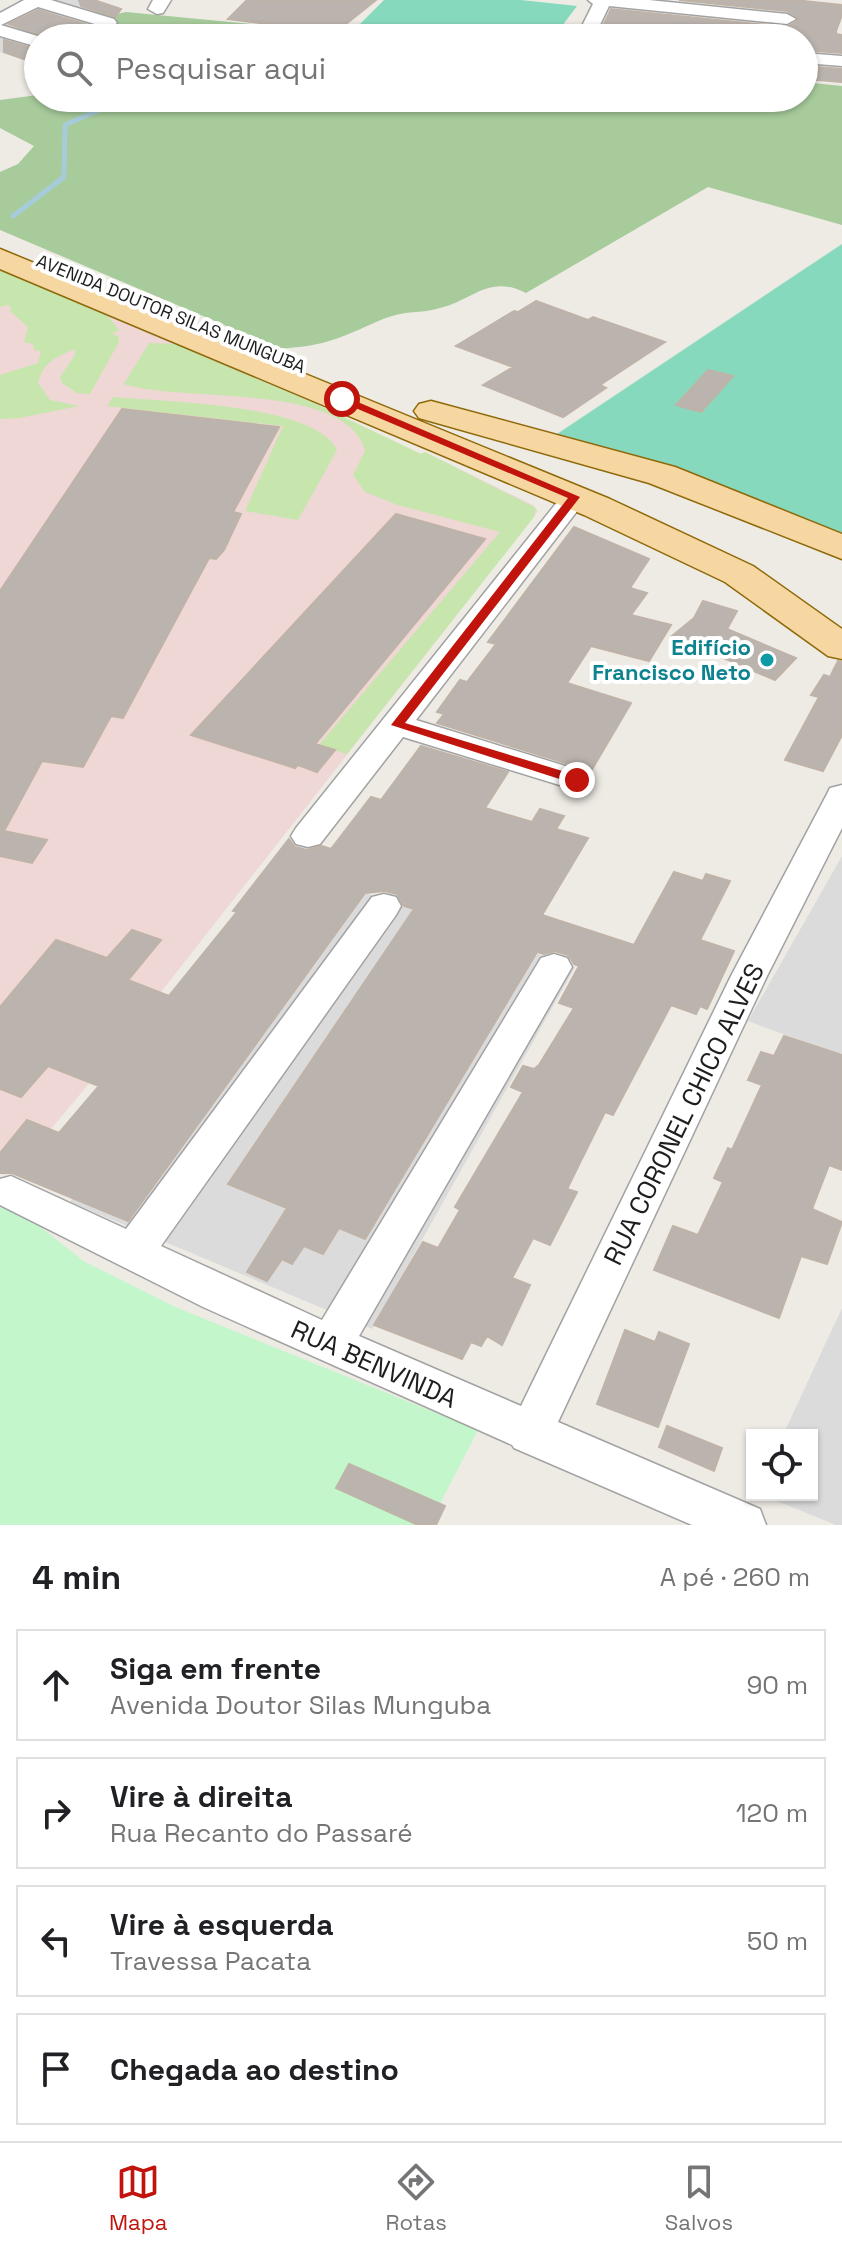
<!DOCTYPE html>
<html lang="pt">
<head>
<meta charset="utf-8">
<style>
	:root { --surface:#fff; --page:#f2f2f2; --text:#202124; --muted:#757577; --line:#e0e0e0; --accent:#c0140c }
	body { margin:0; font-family:"Space Grotesk",sans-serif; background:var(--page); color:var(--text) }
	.controls { position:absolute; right:24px; bottom:24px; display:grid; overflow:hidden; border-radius:0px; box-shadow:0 2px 6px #0004 }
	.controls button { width:72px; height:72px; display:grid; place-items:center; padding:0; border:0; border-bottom:2px solid var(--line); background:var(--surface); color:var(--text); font:40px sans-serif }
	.stop { position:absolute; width:24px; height:24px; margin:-18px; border:6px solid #c0140c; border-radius:50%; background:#fff }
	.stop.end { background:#c0140c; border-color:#fff; box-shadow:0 2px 8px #0008 }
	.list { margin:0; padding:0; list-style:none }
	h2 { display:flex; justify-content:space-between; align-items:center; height:104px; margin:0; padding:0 32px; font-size:34px }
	h2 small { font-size:26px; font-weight:400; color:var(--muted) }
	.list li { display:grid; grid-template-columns:52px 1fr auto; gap:24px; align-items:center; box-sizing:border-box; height:112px; margin:0 16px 16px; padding:0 16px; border:2px solid var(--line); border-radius:0px }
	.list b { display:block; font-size:30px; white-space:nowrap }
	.list p { margin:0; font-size:26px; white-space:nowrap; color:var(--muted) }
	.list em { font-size:26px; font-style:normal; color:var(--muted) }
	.icon { flex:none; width:44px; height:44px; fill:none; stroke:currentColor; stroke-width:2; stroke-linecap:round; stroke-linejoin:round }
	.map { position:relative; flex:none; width:842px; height:1525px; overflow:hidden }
	.search { position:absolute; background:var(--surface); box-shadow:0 2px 6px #0004; left:24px; right:24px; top:24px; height:88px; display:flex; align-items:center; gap:20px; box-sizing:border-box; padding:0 28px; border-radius:44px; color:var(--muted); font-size:30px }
	.sheet { height:616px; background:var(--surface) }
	nav { display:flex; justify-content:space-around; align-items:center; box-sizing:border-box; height:112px; border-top:2px solid var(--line); background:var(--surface); font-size:22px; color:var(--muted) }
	nav a { display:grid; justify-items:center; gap:4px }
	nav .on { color:var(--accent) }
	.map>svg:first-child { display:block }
</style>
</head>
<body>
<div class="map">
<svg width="842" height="1525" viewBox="0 0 842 1525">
	<rect width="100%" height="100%" fill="#eeebe4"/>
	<path fill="#dcdbdb" d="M 32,0 L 93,0 L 117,7 L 105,38 L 38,38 L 38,65 L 0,52 L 0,17 Z
		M 842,856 L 842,1056 L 748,1021 Z
		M 311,874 L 575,967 L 372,1329 L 70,1202 Z
		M 842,1308 L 842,1525 L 836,1525 L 762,1495 L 812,1495 L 812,1435 L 783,1435 Z"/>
	<path fill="#eed7d4" d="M 0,270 L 314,403 L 421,454 L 425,452 L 533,505 L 538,511 L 96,1075 L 17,1170 L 5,1175 L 0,1174 Z"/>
	<path fill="#c6e6ad" d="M 0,270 L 107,315 L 119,330 L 112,334 L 118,336 L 119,342 L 90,394 L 77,393 L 62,383 L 60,377 L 75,355 L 75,349 C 56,357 43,362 38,383 L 50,400 L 79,406 L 19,418 L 0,419 L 0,375 L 38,363 L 41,351 L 34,350 L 33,344 L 24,342 L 28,327 L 9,310 L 12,308 L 8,305 L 0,307 Z
		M 149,343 L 175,344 L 314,403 L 421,454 L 425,452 L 536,508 L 534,517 L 347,754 L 319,745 L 500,532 L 398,505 L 365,492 L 353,475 L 365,451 C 348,381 178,403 124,384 Z
		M 113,397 C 162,402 314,403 337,450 L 298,520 L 245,511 L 283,426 L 107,406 Z"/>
	<path fill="#a7cb9b" d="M 126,12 L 398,38 L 113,38 L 115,28 L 112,15 Z
		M 804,82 L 842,86 L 842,225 L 708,187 L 526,293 C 489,274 473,300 440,308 C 425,313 407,311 392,316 C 370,323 351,335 329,341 C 314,346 297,347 281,349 L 0,230 L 0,172 L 18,164 L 34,146 L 0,128 L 0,100 L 38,95 L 38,98 L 804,98 Z"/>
	<path fill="#c3f6ca" d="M 0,1195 L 85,1262 L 173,1306 L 478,1430 L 429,1525 L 0,1525 Z"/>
	<path fill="#87d9bd" d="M 384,0 L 521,0 L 577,6 L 553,38 L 462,38 L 358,26 Z
		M 842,244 L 842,535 L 554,436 Z"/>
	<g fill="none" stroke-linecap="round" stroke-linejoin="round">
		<path stroke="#a7ccd9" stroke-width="5" d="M 271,38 L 278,27 L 291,20
			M 13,216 L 64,177 L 65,125 L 126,98"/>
	</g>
	<path fill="#bbb4ae" stroke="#bfb3a8" stroke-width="2" d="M 79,0 L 94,0 L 121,9 L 115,17 L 81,6 Z
		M 247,0 L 376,0 L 336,32 L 228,19 Z
		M 679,0 L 794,0 L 842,5 L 842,15 L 836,31 L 836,34 L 842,35 L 842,53 L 804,50 L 804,38 L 620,38 L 602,28 L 611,9 L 787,27 L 799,20 L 787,11 Z
		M 38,10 L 107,31 L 114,28 L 129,33 L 128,38 L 47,38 L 9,24 Z
		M 4,40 L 38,50 L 38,64 L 4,52 Z
		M 804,66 L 842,69 L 842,82 L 807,79 L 809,72 L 804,72 Z
		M 536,301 L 588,320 L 593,317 L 665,342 L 600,385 L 606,388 L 563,417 L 483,385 L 513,367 L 456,346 L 514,311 L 518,312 Z
		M 708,370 L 733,376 L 701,412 L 676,405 Z
		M 122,409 L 279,427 L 233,512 L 241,514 L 224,550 L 216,559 L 209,558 L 123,718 L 111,716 L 83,767 L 42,761 L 4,831 L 47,840 L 32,863 L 0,856 L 0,591 Z
		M 396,514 L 485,539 L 315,744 L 335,750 L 317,772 L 298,765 L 295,768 L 191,735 Z
		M 574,527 L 649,559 L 630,588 L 647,593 L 631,615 L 671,625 L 649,661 L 591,646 L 567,683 L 631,703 L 591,771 L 437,723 L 444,714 L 437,712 L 460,680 L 467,682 L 496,644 L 488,642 Z
		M 703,601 L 737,611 L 727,629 L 796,658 L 775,680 L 672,636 L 694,618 Z
		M 838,661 L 842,662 L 842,735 L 823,771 L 785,760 L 819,697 L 811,695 L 824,675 L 830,677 Z
		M 421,746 L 508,772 L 485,808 L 532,822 L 540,809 L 564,816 L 556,829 L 588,838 L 542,915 L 634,945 L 674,872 L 703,881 L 706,874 L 730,881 L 700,940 L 734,951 L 707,1009 L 700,1006 L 696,1014 L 671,1005 L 613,1115 L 605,1112 L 567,1189 L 577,1192 L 550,1245 L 533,1238 L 512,1278 L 530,1285 L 502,1345 L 487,1336 L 481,1346 L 471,1342 L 462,1359 L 374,1325 L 423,1242 L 438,1248 L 460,1210 L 455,1207 L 523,1092 L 511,1087 L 523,1066 L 534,1069 L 539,1065 L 574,1008 L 559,1003 L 579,966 L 574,964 L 568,955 L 555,951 L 544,954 L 537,952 L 365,1239 L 339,1228 L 323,1254 L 304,1246 L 292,1264 L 282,1259 L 267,1281 L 247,1272 L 287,1208 L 228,1184 L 414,909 L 404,906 L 397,894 L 385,891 L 365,893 L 128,1221 L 12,1173 L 0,1173 L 0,1153 L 27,1120 L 59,1133 L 99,1086 L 48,1066 L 21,1097 L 0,1089 L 0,1007 L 56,940 L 107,958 L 132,930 L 161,940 L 128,980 L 169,996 L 237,912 L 233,911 L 289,839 L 295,847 L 307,850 L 322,846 L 331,849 L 371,797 L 381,800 Z
		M 784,1036 L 842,1055 L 842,1170 L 829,1165 L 812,1209 L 842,1222 L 827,1264 L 801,1256 L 779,1318 L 654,1270 L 673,1226 L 698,1235 L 723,1182 L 714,1178 L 728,1148 L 732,1150 L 762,1085 L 748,1080 L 761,1052 L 774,1056 Z
		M 625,1330 L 655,1342 L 659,1332 L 689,1344 L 658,1427 L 597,1404 Z
		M 667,1426 L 722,1448 L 714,1471 L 659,1447 Z
		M 349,1464 L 445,1506 L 436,1525 L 418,1525 L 336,1488 Z"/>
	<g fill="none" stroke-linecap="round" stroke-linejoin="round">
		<g stroke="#a2a2a2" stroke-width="3">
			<path id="street" d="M 24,0 L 51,0 L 114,19 L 117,23 L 108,28 L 38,7 L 1,25 L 44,38 L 38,38 L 38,47 L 0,36 L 0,13 Z
				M 153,0 L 171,0 L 163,13 L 157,14 L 148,9 Z
				M 588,0 L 649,0 L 787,14 L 796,19 L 787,24 L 609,6 L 598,29 L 617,38 L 589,38 L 579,32 L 593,4 Z
				M 804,53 L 842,56 L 842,66 L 804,63 Z
				M 575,489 L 584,491 L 588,497 L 416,720 L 588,773 L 593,780 L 588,787 L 577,791 L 566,787 L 403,737 L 320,844 L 308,847 L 296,844 L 291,836 L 296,828 L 566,491 Z
				M 842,785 L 842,828 L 767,976 L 558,1422 L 760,1509 L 766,1525 L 692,1525 L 514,1448 L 512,1445 L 203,1307 L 0,1205 L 0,1179 L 11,1176 L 126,1229 L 372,897 L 384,894 L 396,897 L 401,906 L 396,915 L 161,1246 L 322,1320 L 541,958 L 554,954 L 567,958 L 572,967 L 359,1336 L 521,1406 L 731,976 L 826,796 L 830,788 Z"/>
		</g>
		<g stroke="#8f6909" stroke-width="3">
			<path id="primary" d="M 0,249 L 610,499 L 753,566 L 842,629 L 842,659 L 828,656 L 725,582 L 584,515 L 0,269 Z
				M 431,401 L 675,467 L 842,534 L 842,559 L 649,483 L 419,418 L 414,411 L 419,404 Z"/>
		</g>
		<use href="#street" fill="#fff" fill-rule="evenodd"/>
		<use href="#primary" fill="#f6d6a1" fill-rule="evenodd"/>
	</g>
	<path fill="#c0140c" d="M 339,397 L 346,397 L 580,497 L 405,723 L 582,777 L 582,783 L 572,783 L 391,725 L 568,498 L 339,401 Z"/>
	<circle fill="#0f9aa8" stroke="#fff" stroke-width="3" cx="767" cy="660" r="8"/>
	<g text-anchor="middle" stroke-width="8" stroke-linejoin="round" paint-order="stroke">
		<g font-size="18" fill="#1e1e1e" stroke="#fff">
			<text transform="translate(171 314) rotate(22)" y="6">AVENIDA DOUTOR SILAS MUNGUBA</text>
		</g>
		<g font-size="22" font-weight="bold" fill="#0d838f" stroke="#fff" text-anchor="end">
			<text x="751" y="655">Edifício<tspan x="751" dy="25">Francisco Neto</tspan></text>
		</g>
		<g font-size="26" fill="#1e1e1e" stroke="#fff">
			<text transform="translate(684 1114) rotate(-64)" y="9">RUA CORONEL CHICO ALVES</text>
			<text transform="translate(374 1364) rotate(24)" y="9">RUA BENVINDA</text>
		</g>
	</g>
</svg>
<div class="controls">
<button><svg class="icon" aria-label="locate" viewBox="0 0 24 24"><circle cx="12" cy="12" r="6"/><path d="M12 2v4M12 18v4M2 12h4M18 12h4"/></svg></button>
</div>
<div class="stop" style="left:342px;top:399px"></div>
<div class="stop end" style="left:577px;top:780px"></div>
<div class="search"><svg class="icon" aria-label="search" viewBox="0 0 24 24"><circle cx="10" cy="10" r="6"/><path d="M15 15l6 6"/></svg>Pesquisar aqui</div>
</div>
<section class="sheet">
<h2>4 min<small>A pé · 260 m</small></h2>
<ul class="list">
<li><svg class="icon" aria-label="ahead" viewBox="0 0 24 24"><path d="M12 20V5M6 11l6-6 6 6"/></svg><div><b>Siga em frente</b><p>Avenida Doutor Silas Munguba</p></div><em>90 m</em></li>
<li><svg class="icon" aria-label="right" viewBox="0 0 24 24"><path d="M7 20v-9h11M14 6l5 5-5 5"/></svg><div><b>Vire à direita</b><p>Rua Recanto do Passaré</p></div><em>120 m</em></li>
<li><svg class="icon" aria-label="left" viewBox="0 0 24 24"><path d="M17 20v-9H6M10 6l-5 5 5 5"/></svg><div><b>Vire à esquerda</b><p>Travessa Pacata</p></div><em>50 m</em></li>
<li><svg class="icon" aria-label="arrive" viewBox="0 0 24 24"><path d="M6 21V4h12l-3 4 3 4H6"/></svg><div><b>Chegada ao destino</b></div></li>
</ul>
</section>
<nav>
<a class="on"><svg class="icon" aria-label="map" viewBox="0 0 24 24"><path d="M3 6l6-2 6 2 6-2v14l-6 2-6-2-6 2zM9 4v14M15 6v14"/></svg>Mapa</a>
<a><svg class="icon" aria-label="directions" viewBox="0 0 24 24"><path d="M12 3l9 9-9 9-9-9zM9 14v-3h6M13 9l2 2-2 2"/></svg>Rotas</a>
<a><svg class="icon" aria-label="saved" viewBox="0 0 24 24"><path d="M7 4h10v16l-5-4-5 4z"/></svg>Salvos</a>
</nav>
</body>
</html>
